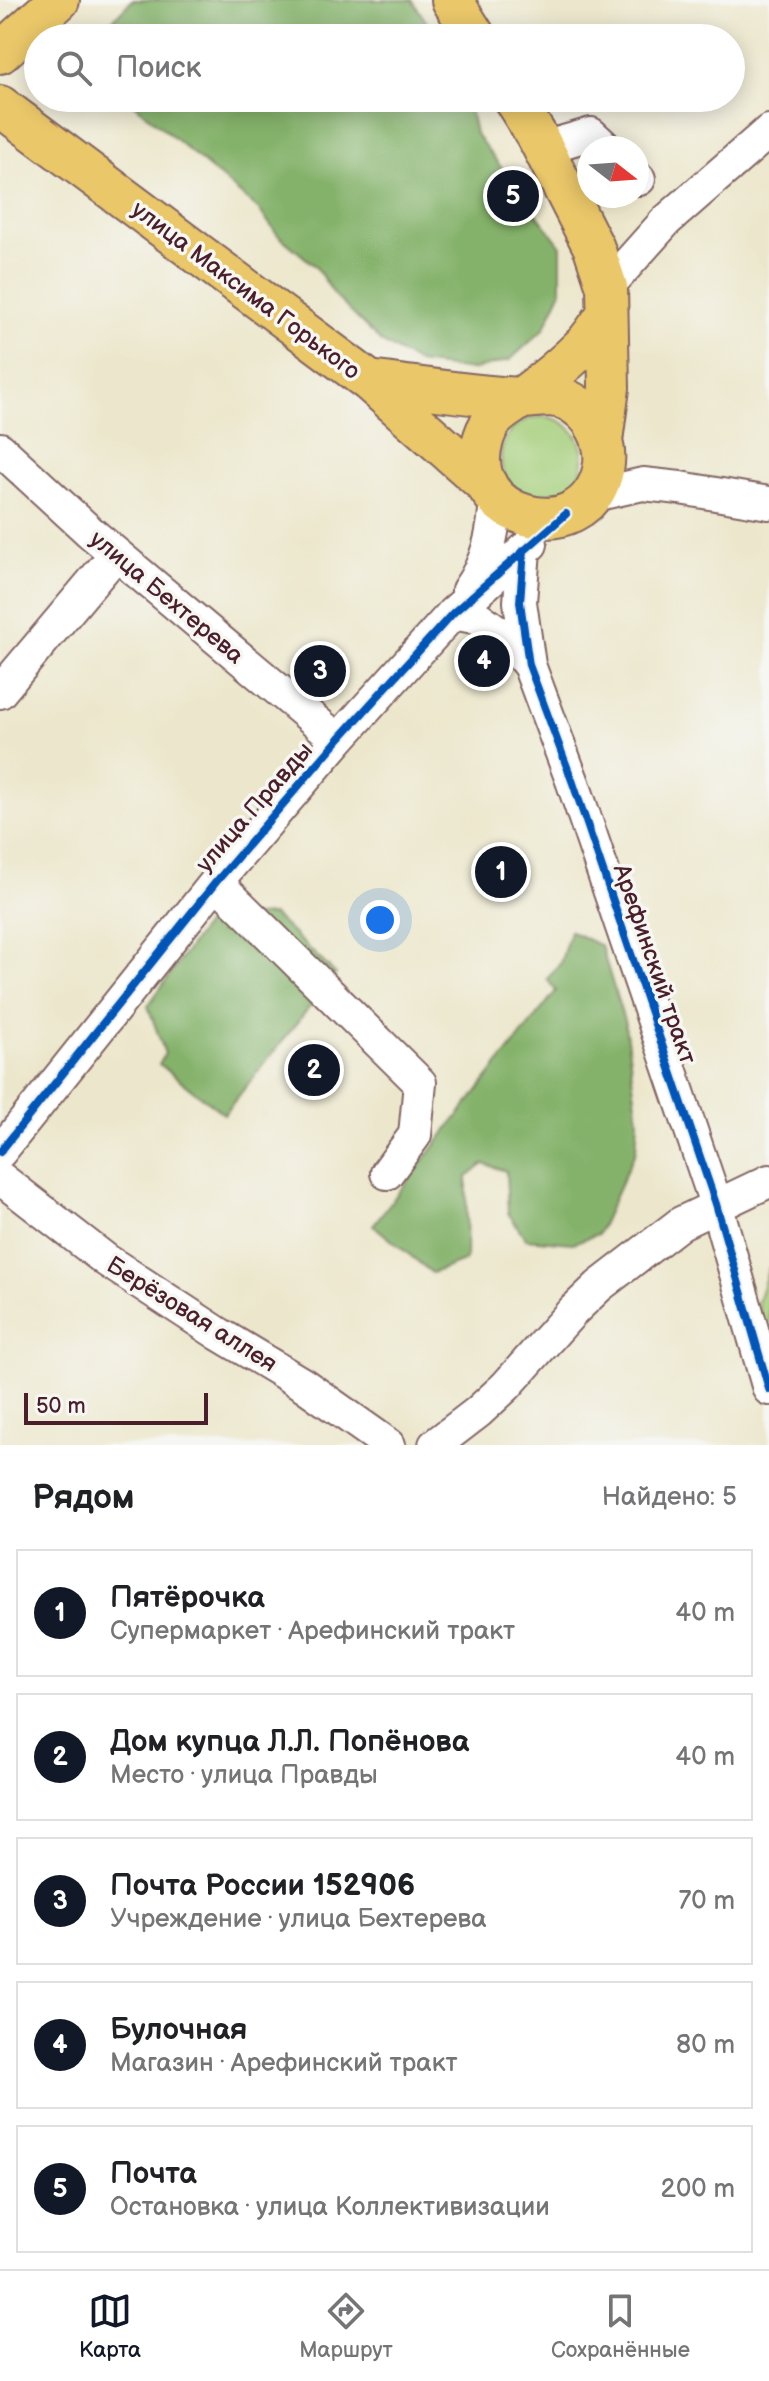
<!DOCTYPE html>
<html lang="ru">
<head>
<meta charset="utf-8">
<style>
	:root { --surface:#fff; --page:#f6f6f6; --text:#202124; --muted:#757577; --line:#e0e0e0; --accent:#111827 }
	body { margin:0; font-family:"Balsamiq Sans",sans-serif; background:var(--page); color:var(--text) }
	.compass { position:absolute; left:577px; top:136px; width:72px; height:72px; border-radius:50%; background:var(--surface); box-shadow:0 4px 20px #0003; rotate:107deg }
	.scale { position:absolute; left:24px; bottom:20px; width:184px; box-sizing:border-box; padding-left:8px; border:4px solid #4a1f2b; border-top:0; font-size:22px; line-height:28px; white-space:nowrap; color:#4a1f2b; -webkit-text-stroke:6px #f6f6f2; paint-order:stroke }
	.you { position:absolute; left:380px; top:920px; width:28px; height:28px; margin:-20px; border:6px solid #fff; border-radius:50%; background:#1a73e8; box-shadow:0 0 0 12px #1a73e833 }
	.badge { display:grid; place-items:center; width:52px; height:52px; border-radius:50%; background:var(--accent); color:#fff; font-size:26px; font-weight:700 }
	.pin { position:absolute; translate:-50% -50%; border:4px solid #fff; box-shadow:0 2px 8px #0006 }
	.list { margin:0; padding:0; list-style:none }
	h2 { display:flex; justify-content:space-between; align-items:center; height:104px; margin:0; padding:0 32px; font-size:34px }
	h2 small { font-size:26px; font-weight:400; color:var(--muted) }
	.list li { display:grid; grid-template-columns:52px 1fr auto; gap:24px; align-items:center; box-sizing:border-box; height:128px; margin:0 16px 16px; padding:0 16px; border:2px solid var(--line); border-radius:0px }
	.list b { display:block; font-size:30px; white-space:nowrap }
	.list p { margin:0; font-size:26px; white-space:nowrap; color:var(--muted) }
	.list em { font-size:26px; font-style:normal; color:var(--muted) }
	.icon { flex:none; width:44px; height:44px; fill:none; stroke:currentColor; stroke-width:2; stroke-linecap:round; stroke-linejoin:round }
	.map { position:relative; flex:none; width:769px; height:1445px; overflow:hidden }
	.search { position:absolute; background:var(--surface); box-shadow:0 4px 20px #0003; left:24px; right:24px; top:24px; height:88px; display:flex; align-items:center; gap:20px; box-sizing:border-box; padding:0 28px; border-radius:44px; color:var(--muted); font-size:30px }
	.sheet { height:824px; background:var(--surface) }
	nav { display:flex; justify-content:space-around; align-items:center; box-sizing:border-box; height:112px; border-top:2px solid var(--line); background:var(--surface); font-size:22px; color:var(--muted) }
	nav a { display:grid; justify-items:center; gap:4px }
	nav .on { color:var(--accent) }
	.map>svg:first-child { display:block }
</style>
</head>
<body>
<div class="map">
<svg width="769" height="1445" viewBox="0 0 769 1445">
	<rect width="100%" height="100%" fill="#f6f6f2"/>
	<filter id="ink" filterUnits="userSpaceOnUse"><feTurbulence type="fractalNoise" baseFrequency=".0125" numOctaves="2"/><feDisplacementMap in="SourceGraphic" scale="16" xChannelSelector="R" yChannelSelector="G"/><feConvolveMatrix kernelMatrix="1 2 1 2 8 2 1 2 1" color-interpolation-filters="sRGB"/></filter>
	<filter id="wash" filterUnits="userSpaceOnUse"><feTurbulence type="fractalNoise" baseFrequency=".006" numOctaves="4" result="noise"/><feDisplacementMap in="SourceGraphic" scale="32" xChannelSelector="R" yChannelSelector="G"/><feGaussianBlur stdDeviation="1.8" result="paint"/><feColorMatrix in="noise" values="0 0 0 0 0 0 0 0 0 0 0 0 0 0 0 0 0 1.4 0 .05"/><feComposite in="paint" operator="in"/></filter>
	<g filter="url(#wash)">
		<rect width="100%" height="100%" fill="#ece7cc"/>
		<path fill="#a6cf7b" stroke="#787753" stroke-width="2" d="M501 458a41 41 0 1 1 82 0a41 41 0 1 1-82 0Z
			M 769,1267 L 769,1354 L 758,1301 Z"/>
		<path fill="#84b26b" stroke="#67684b" stroke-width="2" d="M 132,0 L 412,0 L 437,38 L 102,38 L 103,30 Z
			M 127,98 L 467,98 L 475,133 L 561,246 L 561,292 L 544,329 L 510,360 L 472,370 L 418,363 L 381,342 L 336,297 L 315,266 L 278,235 L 259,210 Z
			M 273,915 L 336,974 L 224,1114 L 159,1064 L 165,1054 L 148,1006 L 209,919 Z
			M 570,931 L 601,946 L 625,1024 L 638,1119 L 636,1150 L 598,1234 L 573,1243 L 526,1239 L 508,1213 L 506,1171 L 484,1164 L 467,1177 L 466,1260 L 432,1273 L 373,1225 L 556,991 L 547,979 L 560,964 Z"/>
	</g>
	<g filter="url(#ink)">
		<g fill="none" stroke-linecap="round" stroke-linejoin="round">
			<g stroke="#836563" stroke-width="36">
				<path id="minor" d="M 543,148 L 591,134 L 606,148
					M 637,177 L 639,179
					M 607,287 L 666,221 L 769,131
					M 0,449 L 90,532 L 338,740
					M 590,496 L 643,484 L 680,488 L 769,503
					M 524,550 L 520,602 L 529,665 L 573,783 L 716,1204 L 769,1389
					M 468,590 C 488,562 494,532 496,498
					M 453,613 L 479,618 L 505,637 L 529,665
					M 0,692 L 116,554
					M 216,882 L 420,1083 L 415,1135 L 387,1173
					M 0,1152 L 216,882 L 338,740 L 453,613 L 531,544
					M 0,1178 L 106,1260 L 219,1334 L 304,1385 L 389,1445
					M 435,1445 L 478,1412 L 506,1386 L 573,1311 L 599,1286 L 681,1223 L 769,1181"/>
			</g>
			<g stroke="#836563" stroke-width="44">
				<path id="major" d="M 452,0 L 476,38
					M 0,53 L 59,0
					M 513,98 L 538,138 L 594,248 L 607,287 L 609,388 L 602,441
					M 0,106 L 369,381 L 487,485
					M 369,381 C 419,387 470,396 520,398 C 537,398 550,393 567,400 C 593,412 609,442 603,470 C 584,554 456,517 484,437 C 493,411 507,410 525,395 C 546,380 567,362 585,344 C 593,335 600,324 607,314"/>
			</g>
			<use href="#minor" stroke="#fff" stroke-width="32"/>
			<use href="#major" stroke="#eac769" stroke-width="40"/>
			<g stroke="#f6f6f2" stroke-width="13">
				<path id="cycleway" d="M 524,550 L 520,602 L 529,665 L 573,783 L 716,1204 L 769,1389
					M 0,1152 L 216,882 L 338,740 L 453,613 L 566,514"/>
			</g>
			<use href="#cycleway" stroke="#0057b8" stroke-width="8"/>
		</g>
	</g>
	<g text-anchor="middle" stroke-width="7" stroke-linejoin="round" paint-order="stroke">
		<g font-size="24" fill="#4a1f2b" stroke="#f6f6f2">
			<text transform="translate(246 290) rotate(37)" y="8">улица Максима Горького</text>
			<text transform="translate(167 597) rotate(40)" y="8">улица Бехтерева</text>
			<text transform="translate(254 807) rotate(-49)" y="8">улица Правды</text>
			<text transform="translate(655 964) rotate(71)" y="8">Арефинский тракт</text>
			<text transform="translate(192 1314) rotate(32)" y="8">Берёзовая аллея</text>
		</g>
	</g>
</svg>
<svg class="compass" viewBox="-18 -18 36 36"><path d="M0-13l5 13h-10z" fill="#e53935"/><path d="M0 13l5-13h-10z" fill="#757577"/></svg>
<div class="scale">50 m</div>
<div class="you"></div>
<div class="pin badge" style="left:501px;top:872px">1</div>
<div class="pin badge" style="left:314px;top:1070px">2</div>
<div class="pin badge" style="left:320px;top:671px">3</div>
<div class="pin badge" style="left:484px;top:661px">4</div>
<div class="pin badge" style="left:513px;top:196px">5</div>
<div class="search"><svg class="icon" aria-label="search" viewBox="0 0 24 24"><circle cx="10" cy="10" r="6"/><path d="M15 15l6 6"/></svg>Поиск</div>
</div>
<section class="sheet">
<h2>Рядом<small>Найдено: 5</small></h2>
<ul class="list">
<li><span class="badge">1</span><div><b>Пятёрочка</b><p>Супермаркет · Арефинский тракт</p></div><em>40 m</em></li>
<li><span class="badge">2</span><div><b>Дом купца Л.Л. Попёнова</b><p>Место · улица Правды</p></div><em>40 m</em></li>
<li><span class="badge">3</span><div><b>Почта России 152906</b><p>Учреждение · улица Бехтерева</p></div><em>70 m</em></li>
<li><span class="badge">4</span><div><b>Булочная</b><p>Магазин · Арефинский тракт</p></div><em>80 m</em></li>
<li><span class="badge">5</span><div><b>Почта</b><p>Остановка · улица Коллективизации</p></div><em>200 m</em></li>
</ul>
</section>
<nav>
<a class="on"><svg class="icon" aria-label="map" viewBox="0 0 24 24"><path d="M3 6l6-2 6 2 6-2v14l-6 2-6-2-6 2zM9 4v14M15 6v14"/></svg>Карта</a>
<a><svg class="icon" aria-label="directions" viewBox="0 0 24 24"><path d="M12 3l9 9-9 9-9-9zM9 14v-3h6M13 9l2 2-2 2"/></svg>Маршрут</a>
<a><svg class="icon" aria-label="saved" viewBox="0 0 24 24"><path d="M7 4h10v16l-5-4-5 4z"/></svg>Сохранённые</a>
</nav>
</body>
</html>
